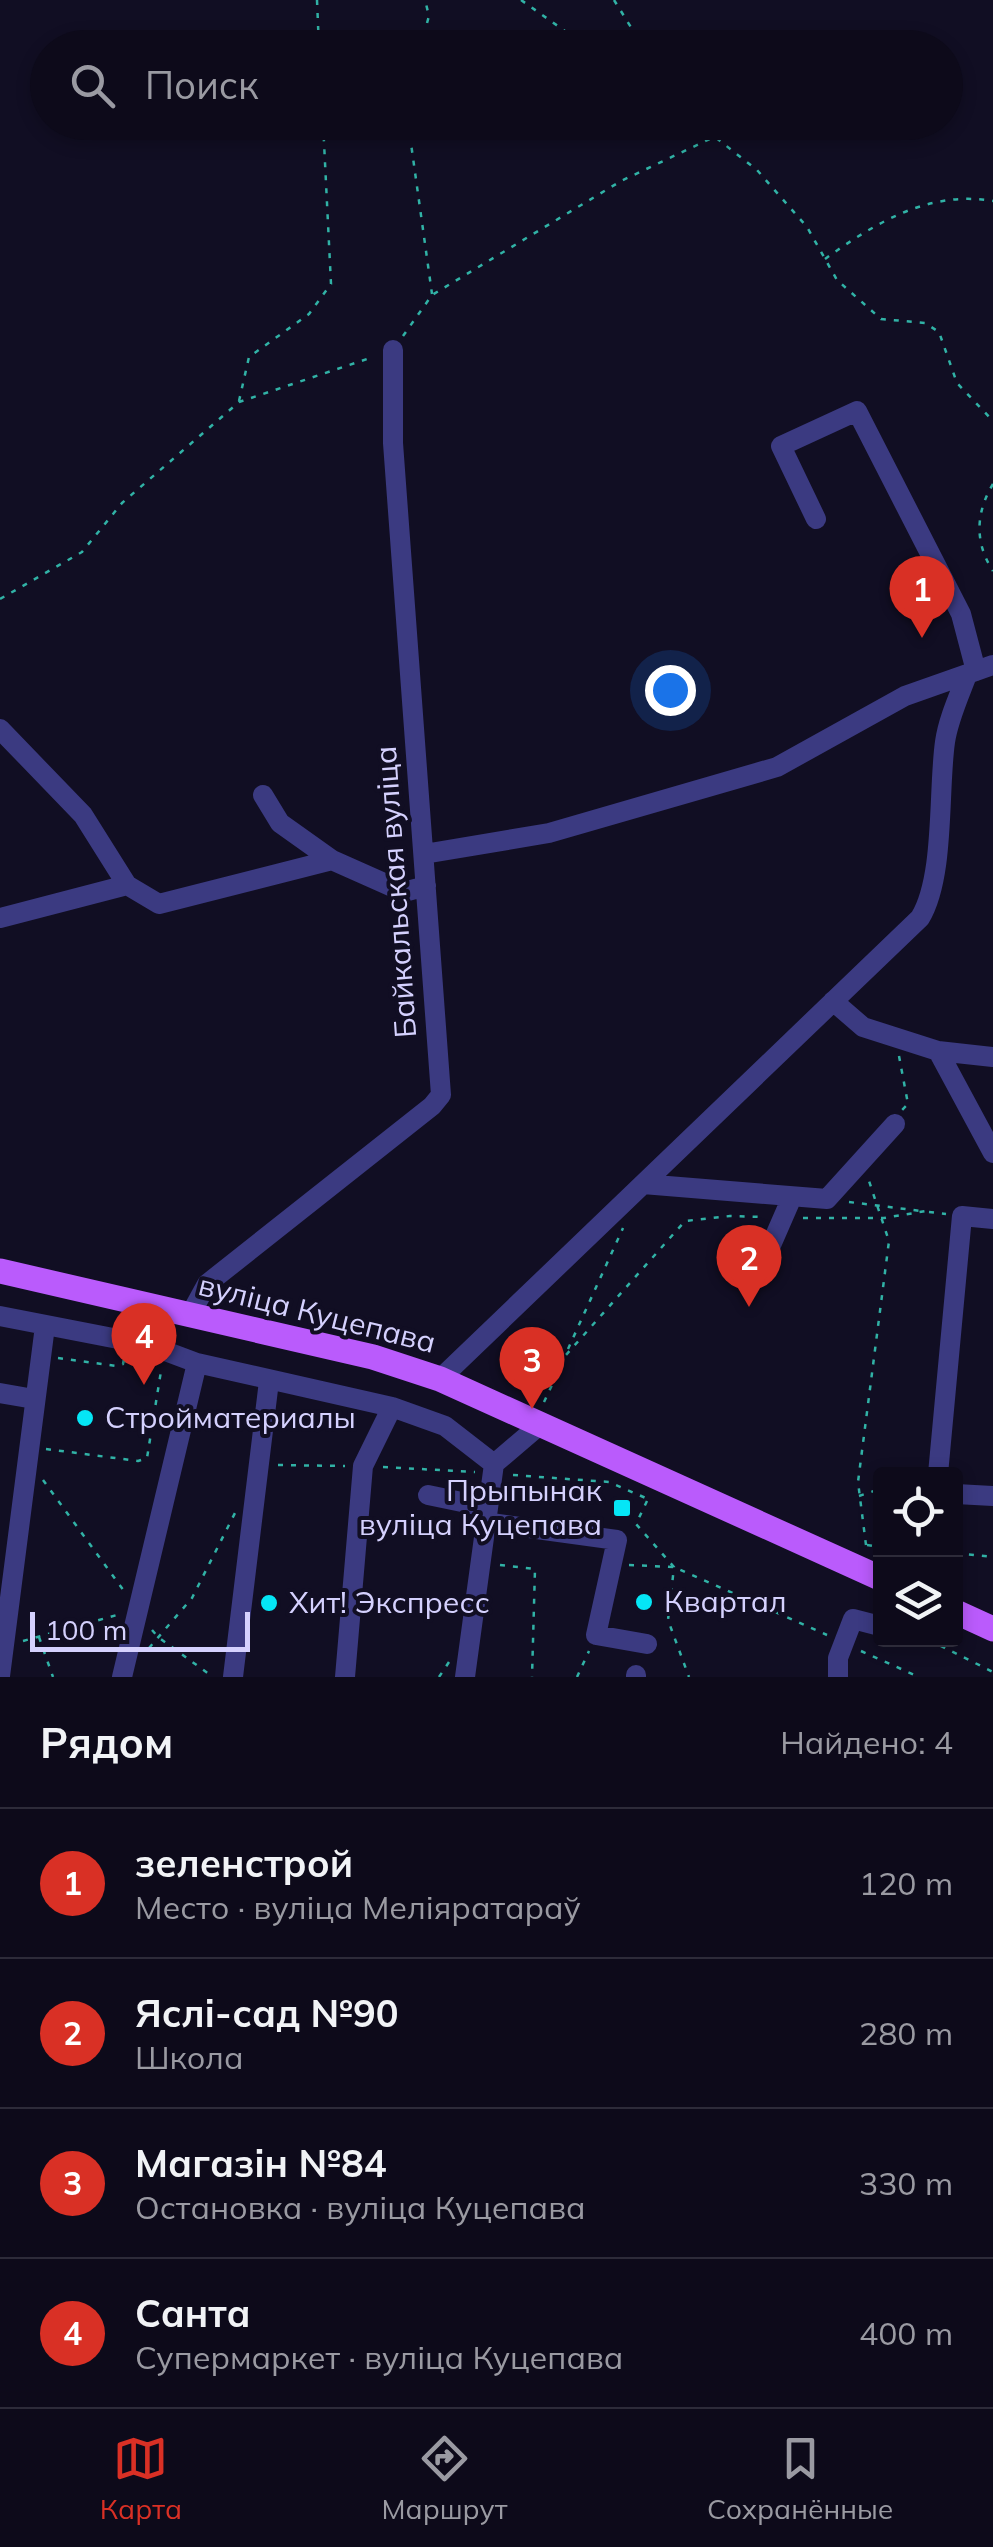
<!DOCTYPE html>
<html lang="ru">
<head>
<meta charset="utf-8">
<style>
	:root { --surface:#0d0a1a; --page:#1b1827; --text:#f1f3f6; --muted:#9a9aa2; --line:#2d2b39; --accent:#d93025 }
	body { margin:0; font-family:Mulish,sans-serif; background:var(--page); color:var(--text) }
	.controls { position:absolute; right:30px; bottom:30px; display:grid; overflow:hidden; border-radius:10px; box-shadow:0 5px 15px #0003 }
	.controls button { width:90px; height:90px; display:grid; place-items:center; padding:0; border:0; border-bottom:2px solid var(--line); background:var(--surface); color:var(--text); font:50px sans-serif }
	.scale { position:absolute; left:30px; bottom:25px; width:220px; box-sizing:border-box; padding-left:10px; border:5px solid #d5d1fe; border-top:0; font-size:28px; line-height:35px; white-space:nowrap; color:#d5d1fe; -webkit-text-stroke:8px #110e23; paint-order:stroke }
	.you { position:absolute; left:670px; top:690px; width:35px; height:35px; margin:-25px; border:8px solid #fff; border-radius:50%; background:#1a73e8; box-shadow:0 0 0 15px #1a73e833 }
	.badge { display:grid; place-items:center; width:65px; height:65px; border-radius:50%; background:var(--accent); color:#fff; font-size:32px; font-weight:700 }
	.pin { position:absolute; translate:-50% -82px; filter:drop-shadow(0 2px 5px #0008) }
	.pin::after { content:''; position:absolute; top:52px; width:35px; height:30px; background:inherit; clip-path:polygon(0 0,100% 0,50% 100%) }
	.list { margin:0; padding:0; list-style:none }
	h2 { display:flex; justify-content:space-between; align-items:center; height:130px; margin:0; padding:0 40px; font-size:42px }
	h2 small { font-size:32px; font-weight:400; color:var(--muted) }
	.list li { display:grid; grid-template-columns:65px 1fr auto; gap:30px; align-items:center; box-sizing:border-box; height:150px; padding:0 40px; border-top:2px solid var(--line) }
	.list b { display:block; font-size:38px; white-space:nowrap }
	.list p { margin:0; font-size:32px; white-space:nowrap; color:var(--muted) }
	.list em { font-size:32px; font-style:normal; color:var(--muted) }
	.icon { flex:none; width:55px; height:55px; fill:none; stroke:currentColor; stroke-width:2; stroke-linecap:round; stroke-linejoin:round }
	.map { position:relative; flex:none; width:993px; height:1677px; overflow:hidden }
	.search { position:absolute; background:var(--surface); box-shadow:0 5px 15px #0003; left:30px; right:30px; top:30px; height:110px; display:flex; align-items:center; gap:25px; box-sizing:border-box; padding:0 35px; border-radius:55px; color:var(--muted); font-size:38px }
	.sheet { height:730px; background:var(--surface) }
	nav { display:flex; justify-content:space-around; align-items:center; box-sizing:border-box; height:140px; border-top:2px solid var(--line); background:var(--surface); font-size:28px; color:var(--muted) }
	nav a { display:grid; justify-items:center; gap:5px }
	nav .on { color:var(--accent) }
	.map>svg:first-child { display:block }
</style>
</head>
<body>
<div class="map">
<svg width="993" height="1677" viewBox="0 0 993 1677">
	<rect width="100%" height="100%" fill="#110e23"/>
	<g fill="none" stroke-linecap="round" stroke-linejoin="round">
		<path stroke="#31b2a6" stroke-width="2.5" stroke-dasharray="5 8" stroke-linecap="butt" d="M 317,0 L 319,48
			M 521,0 L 589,48
			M 614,0 L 644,48
			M 420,48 L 429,16 L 425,0
			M 408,122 L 432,294
			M 696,122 L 757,170 L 807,227 L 837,280 L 881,319 L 925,323 L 939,332 L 957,383 L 993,421
			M 825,259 C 875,223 929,190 993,201
			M 403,336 L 432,295 L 621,181 L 714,137
			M 239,401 L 249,357 L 309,314 L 331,284 L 323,122
			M 993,484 C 976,512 974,542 993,571
			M 0,599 L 82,552 L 122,503 L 239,402 L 373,357
			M 899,1056 L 908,1104 L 902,1110
			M 849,1202 L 921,1211
			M 929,1212 L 946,1214
			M 803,1218 L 884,1218 L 926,1211
			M 568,1349 L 623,1228
			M 58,1358 L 116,1366 L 123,1364 L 124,1358
			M 124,1361 L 147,1365
			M 544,1402 L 566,1355 L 685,1221 L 730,1216 L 765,1217
			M 46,1449 L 138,1461 L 147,1458 L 161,1371
			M 278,1465 L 345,1466
			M 383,1467 L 475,1472
			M 513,1475 L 609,1482 L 648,1499
			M 43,1480 L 124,1591
			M 859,1496 L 880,1489
			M 647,1501 L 636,1524 L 674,1567 L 668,1620 L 689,1677
			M 866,1545 L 858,1482 L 889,1241 L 868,1178
			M 867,1545 L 880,1547
			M 956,1553 L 993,1557
			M 500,1565 L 535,1569 L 532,1677
			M 629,1565 L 674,1567 L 827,1635
			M 152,1630 L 158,1637 L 213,1677
			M 39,1637 L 53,1677
			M 929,1640 L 993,1672
			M 23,1641 L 117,1615
			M 149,1648 L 192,1598 L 235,1513
			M 861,1651 L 919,1677
			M 439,1677 L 449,1662
			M 577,1677 L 589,1651"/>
		<path stroke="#3b3a81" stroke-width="20" d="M 816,519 L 781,446 L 857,411 L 961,614 L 976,671
			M 0,729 L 83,815 L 127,885 L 159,904 L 332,860
			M 263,795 L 280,823 L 332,860 L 404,892 L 426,886
			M 424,854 L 549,833 L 777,767 L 905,696 L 993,665
			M 0,918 L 127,885
			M 833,1001 L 863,1027 L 938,1051 L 993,1057
			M 938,1051 L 993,1153
			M 643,1184 L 827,1199 L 895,1124
			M 768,1252 L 792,1197
			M 157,1307 L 149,1345 L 197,1363 L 392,1407
			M 190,1315 L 207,1284 L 432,1106 L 441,1095 L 393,443 L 393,350
			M 0,1316 L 149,1345
			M 440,1379 L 920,918 C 945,877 938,791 945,742 C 948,720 959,696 967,675
			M 0,1393 L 34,1399
			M 938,1474 L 962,1216 L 993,1219
			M 956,1494 L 993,1496
			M 428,1495 L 486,1507
			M 484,1522 L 617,1540 L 596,1635 L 647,1644
			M 0,1676 L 45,1326
			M 122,1677 L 197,1363
			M 233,1677 L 269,1381
			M 345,1677 L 363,1466 L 392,1407 L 445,1426 L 494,1464
			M 465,1677 L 494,1464 L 541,1424
			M 636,1677 L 636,1675
			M 838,1677 L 838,1658 L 853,1619 L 880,1626"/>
		<path stroke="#ba5bfc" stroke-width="25" d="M 0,1271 L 373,1357 L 440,1379 L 880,1578
			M 956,1612 L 993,1629"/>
	</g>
	<g fill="#05e6f6" stroke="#110e23" stroke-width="4">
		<circle cx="85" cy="1418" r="10"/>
		<rect x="612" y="1498" width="20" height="20" rx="5"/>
		<circle cx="644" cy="1602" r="10"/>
		<circle cx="269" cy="1603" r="10"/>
	</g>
	<g text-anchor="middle" stroke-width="8" stroke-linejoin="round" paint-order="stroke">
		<g font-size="30" fill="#d5d1fe" stroke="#110e23">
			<text transform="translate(396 892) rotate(-94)" y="10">Байкальская вуліца</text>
			<text transform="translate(317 1314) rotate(14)" y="10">вуліца Куцепава</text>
		</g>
		<g font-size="30" fill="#d5d1fe" stroke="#110e23" text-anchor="start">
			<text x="105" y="1428">Стройматериалы</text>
			<text x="602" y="1501" text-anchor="end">Прыпынак<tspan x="602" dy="34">вуліца Куцепава</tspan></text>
			<text x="664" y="1612">Квартал</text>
			<text x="289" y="1613">Хит! Экспресс</text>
		</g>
	</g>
</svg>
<div class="controls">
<button><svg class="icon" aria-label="locate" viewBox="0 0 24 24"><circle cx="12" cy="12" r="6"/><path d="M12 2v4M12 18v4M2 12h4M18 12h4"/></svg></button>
<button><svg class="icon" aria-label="layers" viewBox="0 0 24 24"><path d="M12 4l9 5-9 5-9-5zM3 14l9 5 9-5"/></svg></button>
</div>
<div class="scale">100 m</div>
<div class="you"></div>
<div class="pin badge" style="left:922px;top:638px">1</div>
<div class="pin badge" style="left:749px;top:1307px">2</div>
<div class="pin badge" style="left:532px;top:1409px">3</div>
<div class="pin badge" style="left:144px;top:1385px">4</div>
<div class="search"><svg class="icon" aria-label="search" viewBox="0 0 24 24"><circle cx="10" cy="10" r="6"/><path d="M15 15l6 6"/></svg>Поиск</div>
</div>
<section class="sheet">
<h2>Рядом<small>Найдено: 4</small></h2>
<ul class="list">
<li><span class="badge">1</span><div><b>зеленстрой</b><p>Место · вуліца Меліяратараў</p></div><em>120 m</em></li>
<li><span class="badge">2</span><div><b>Яслі-сад №90</b><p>Школа</p></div><em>280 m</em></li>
<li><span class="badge">3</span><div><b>Магазін №84</b><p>Остановка · вуліца Куцепава</p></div><em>330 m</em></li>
<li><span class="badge">4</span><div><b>Санта</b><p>Супермаркет · вуліца Куцепава</p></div><em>400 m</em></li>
</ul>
</section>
<nav>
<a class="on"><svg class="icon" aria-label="map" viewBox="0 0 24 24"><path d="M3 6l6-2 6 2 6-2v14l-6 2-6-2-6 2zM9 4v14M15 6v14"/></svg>Карта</a>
<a><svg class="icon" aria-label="directions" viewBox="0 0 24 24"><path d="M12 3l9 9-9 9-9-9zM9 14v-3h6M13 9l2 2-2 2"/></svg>Маршрут</a>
<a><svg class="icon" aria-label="saved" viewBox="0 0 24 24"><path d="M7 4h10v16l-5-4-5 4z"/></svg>Сохранённые</a>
</nav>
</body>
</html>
